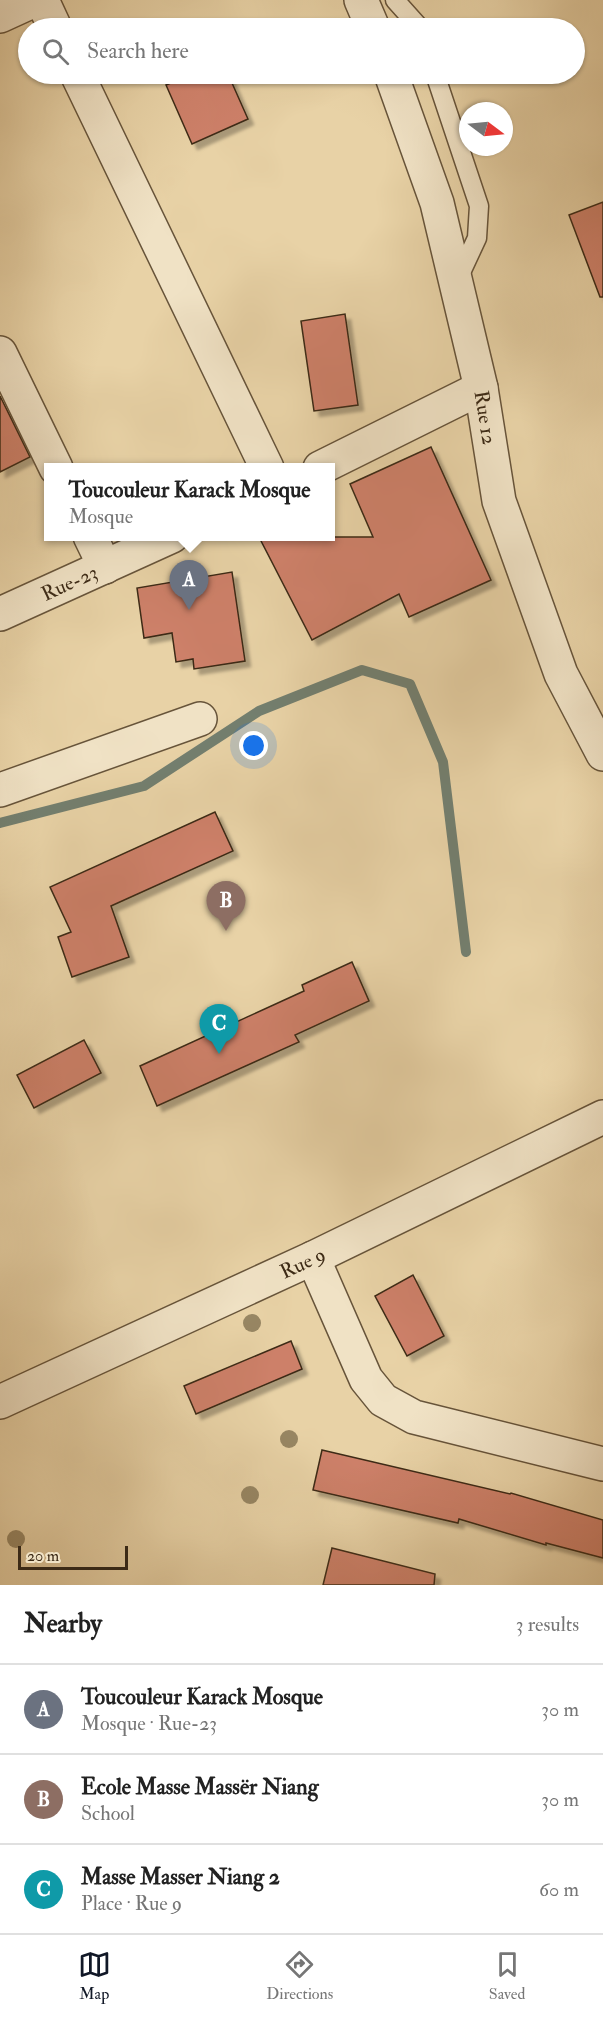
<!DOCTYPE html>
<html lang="en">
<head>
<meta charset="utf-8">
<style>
	:root { --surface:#fff; --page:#f2f2f2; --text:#222; --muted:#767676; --line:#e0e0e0; --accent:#111827 }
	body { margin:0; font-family:"IM FELL Double Pica",serif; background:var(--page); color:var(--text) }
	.compass { position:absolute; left:459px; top:102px; width:54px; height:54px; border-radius:50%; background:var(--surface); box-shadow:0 2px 4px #0004; rotate:106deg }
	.scale { position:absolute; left:18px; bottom:15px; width:110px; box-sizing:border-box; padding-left:6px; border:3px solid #3c2a16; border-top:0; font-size:16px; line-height:21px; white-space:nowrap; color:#3c2a16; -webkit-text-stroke:4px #f0e2c5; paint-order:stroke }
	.you { position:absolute; left:254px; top:746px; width:21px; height:21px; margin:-15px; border:4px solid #fff; border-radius:50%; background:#1a73e8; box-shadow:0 0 0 9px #1a73e833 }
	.badge { display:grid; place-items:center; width:39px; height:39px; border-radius:50%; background:var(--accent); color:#fff; font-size:20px; font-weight:700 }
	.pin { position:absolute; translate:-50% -50px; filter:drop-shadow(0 2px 3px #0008) }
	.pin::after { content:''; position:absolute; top:32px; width:21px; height:18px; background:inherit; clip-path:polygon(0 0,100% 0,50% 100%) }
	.popup { position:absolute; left:44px; top:463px; width:291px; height:78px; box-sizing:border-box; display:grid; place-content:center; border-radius:0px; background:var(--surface); filter:drop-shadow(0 2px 4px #0005); font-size:20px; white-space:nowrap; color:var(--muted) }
	.popup b { font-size:22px; color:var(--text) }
	.popup::after { content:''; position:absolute; left:50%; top:100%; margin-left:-12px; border:12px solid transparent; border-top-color:var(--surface) }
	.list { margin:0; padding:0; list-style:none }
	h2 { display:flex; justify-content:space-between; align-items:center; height:78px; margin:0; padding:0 24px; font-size:26px }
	h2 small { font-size:20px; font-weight:400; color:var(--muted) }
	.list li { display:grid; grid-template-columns:39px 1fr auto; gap:18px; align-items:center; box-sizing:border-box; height:90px; padding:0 24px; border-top:2px solid var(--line) }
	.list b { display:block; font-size:22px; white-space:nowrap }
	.list p { margin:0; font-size:20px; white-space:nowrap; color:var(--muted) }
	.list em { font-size:20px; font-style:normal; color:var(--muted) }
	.icon { flex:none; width:33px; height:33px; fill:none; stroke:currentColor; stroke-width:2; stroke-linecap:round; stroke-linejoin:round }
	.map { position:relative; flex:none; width:603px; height:1585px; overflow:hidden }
	.search { position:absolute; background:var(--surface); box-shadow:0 2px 4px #0004; left:18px; right:18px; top:18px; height:66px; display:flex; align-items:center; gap:15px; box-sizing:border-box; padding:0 21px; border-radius:33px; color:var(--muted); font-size:22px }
	.sheet { height:348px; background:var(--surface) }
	nav { display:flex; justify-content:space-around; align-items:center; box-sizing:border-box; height:84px; border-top:2px solid var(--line); background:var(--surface); font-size:16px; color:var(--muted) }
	nav a { display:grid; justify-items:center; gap:3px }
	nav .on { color:var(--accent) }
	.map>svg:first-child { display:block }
</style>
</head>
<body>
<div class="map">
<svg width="603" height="1585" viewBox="0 0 603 1585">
	<defs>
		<filter id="shadow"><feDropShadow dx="5.5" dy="5.5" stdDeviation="1.5" flood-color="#0004"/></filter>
	</defs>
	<rect width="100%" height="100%" fill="#e8d2a6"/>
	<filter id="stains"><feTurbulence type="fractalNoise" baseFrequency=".00333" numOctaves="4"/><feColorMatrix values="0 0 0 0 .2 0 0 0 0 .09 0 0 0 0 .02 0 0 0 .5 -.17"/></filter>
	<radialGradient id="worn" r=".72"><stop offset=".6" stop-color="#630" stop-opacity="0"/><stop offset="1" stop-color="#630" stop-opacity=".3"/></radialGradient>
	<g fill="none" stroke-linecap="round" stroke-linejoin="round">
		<path stroke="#737f6f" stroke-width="10" d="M 0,823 L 144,786 L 259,711 L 362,670 L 410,684 L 443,762 L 466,952"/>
	</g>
	<path fill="#cd8069" stroke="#3c2a16" stroke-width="1.5" filter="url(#shadow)" d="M 192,74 L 228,74 L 248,119 L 192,144 L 166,85 Z
		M 603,202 L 603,297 L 600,297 L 569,215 Z
		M 345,314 L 358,405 L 314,411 L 301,321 Z
		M 0,396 L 30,457 L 0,472 Z
		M 431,447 L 491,580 L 409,617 L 399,594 L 312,640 L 259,537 L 373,537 L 350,484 Z
		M 232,572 L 245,661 L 194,669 L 193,659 L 176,662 L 172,633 L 144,638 L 137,588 Z
		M 215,812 L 233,851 L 111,906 L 129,957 L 72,977 L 58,937 L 71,932 L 50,887 Z
		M 352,962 L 369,1001 L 295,1035 L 299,1042 L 157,1106 L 140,1066 L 304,991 L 302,985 Z
		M 84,1040 L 101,1073 L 34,1108 L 17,1075 Z
		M 413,1275 L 444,1336 L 407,1356 L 375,1296 Z
		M 291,1341 L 302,1369 L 196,1414 L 184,1386 Z
		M 322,1450 L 510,1494 L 511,1493 L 603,1520 L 603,1558 L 546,1543 L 546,1545 L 459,1519 L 458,1523 L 313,1490 Z
		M 332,1548 L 435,1574 L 434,1585 L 323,1585 Z"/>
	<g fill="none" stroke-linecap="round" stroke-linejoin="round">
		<g stroke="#67543a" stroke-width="21">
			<path id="lane" d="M 395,0 L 420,28
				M 435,74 L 479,206 L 477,238 L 457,281"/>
		</g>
		<g stroke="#67543a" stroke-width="36">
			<g id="street">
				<path d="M 42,0 L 55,28"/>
				<path d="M 361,0 L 373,28"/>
				<path d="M 0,16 L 35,0"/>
				<path d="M 77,74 L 267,468"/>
				<path id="s1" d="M 391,74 L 437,203 L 481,388 L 499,501 L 561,674 L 603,754"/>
				<path d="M 0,353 L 56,468"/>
				<path d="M 320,468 L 481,388"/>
				<path d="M 90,536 L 105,567"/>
				<path id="s2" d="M 0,614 L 172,536"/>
				<path d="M 0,790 L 200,719"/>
				<path d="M 313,1258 L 366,1379 L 383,1400 L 414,1417 L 603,1464"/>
				<path id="s3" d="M 0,1402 L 313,1258 L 603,1117"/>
			</g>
		</g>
		<use href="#lane" stroke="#f0e2c5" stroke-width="18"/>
		<use href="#street" stroke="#f0e2c5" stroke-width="33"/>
	</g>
	<g fill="#978663">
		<circle cx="252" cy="1323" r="9"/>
		<circle cx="289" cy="1439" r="9"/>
		<circle cx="250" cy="1495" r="9"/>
		<circle cx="16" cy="1539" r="9"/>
	</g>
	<g text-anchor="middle" stroke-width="5" stroke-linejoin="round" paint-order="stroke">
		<g font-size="20" fill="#3c2a16" stroke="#f0e2c5">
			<text dy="7" stroke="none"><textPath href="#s1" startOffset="357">Rue 12</textPath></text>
			<text dy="7" stroke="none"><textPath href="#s2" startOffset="76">Rue-23</textPath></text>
			<text dy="7" stroke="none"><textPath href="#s3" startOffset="333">Rue 9</textPath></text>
		</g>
	</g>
	<rect width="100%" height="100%" filter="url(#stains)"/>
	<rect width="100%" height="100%" fill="url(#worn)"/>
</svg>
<svg class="compass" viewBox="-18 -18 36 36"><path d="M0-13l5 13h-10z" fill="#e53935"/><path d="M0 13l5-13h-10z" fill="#767676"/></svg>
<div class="scale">20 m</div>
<div class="you"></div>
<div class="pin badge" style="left:189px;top:610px;background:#6b7280">A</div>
<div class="popup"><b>Toucouleur Karack Mosque</b>Mosque</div>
<div class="pin badge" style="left:226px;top:931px;background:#8d6e63">B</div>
<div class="pin badge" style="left:219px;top:1054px;background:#0f9aa8">C</div>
<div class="search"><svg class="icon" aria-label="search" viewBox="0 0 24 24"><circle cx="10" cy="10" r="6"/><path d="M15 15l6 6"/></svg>Search here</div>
</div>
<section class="sheet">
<h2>Nearby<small>3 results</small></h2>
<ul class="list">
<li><span class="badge" style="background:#6b7280">A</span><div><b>Toucouleur Karack Mosque</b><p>Mosque · Rue-23</p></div><em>30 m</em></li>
<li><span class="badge" style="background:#8d6e63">B</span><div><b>Ecole Masse Massër Niang</b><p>School</p></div><em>30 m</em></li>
<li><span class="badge" style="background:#0f9aa8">C</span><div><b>Masse Masser Niang 2</b><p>Place · Rue 9</p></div><em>60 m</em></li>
</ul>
</section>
<nav>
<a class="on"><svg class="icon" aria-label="map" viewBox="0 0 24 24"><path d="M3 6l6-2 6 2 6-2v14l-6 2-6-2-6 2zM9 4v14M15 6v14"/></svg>Map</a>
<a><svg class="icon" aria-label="directions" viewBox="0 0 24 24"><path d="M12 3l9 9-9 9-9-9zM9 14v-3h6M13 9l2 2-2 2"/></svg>Directions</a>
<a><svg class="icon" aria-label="saved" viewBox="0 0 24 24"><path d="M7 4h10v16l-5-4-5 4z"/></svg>Saved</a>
</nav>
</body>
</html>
